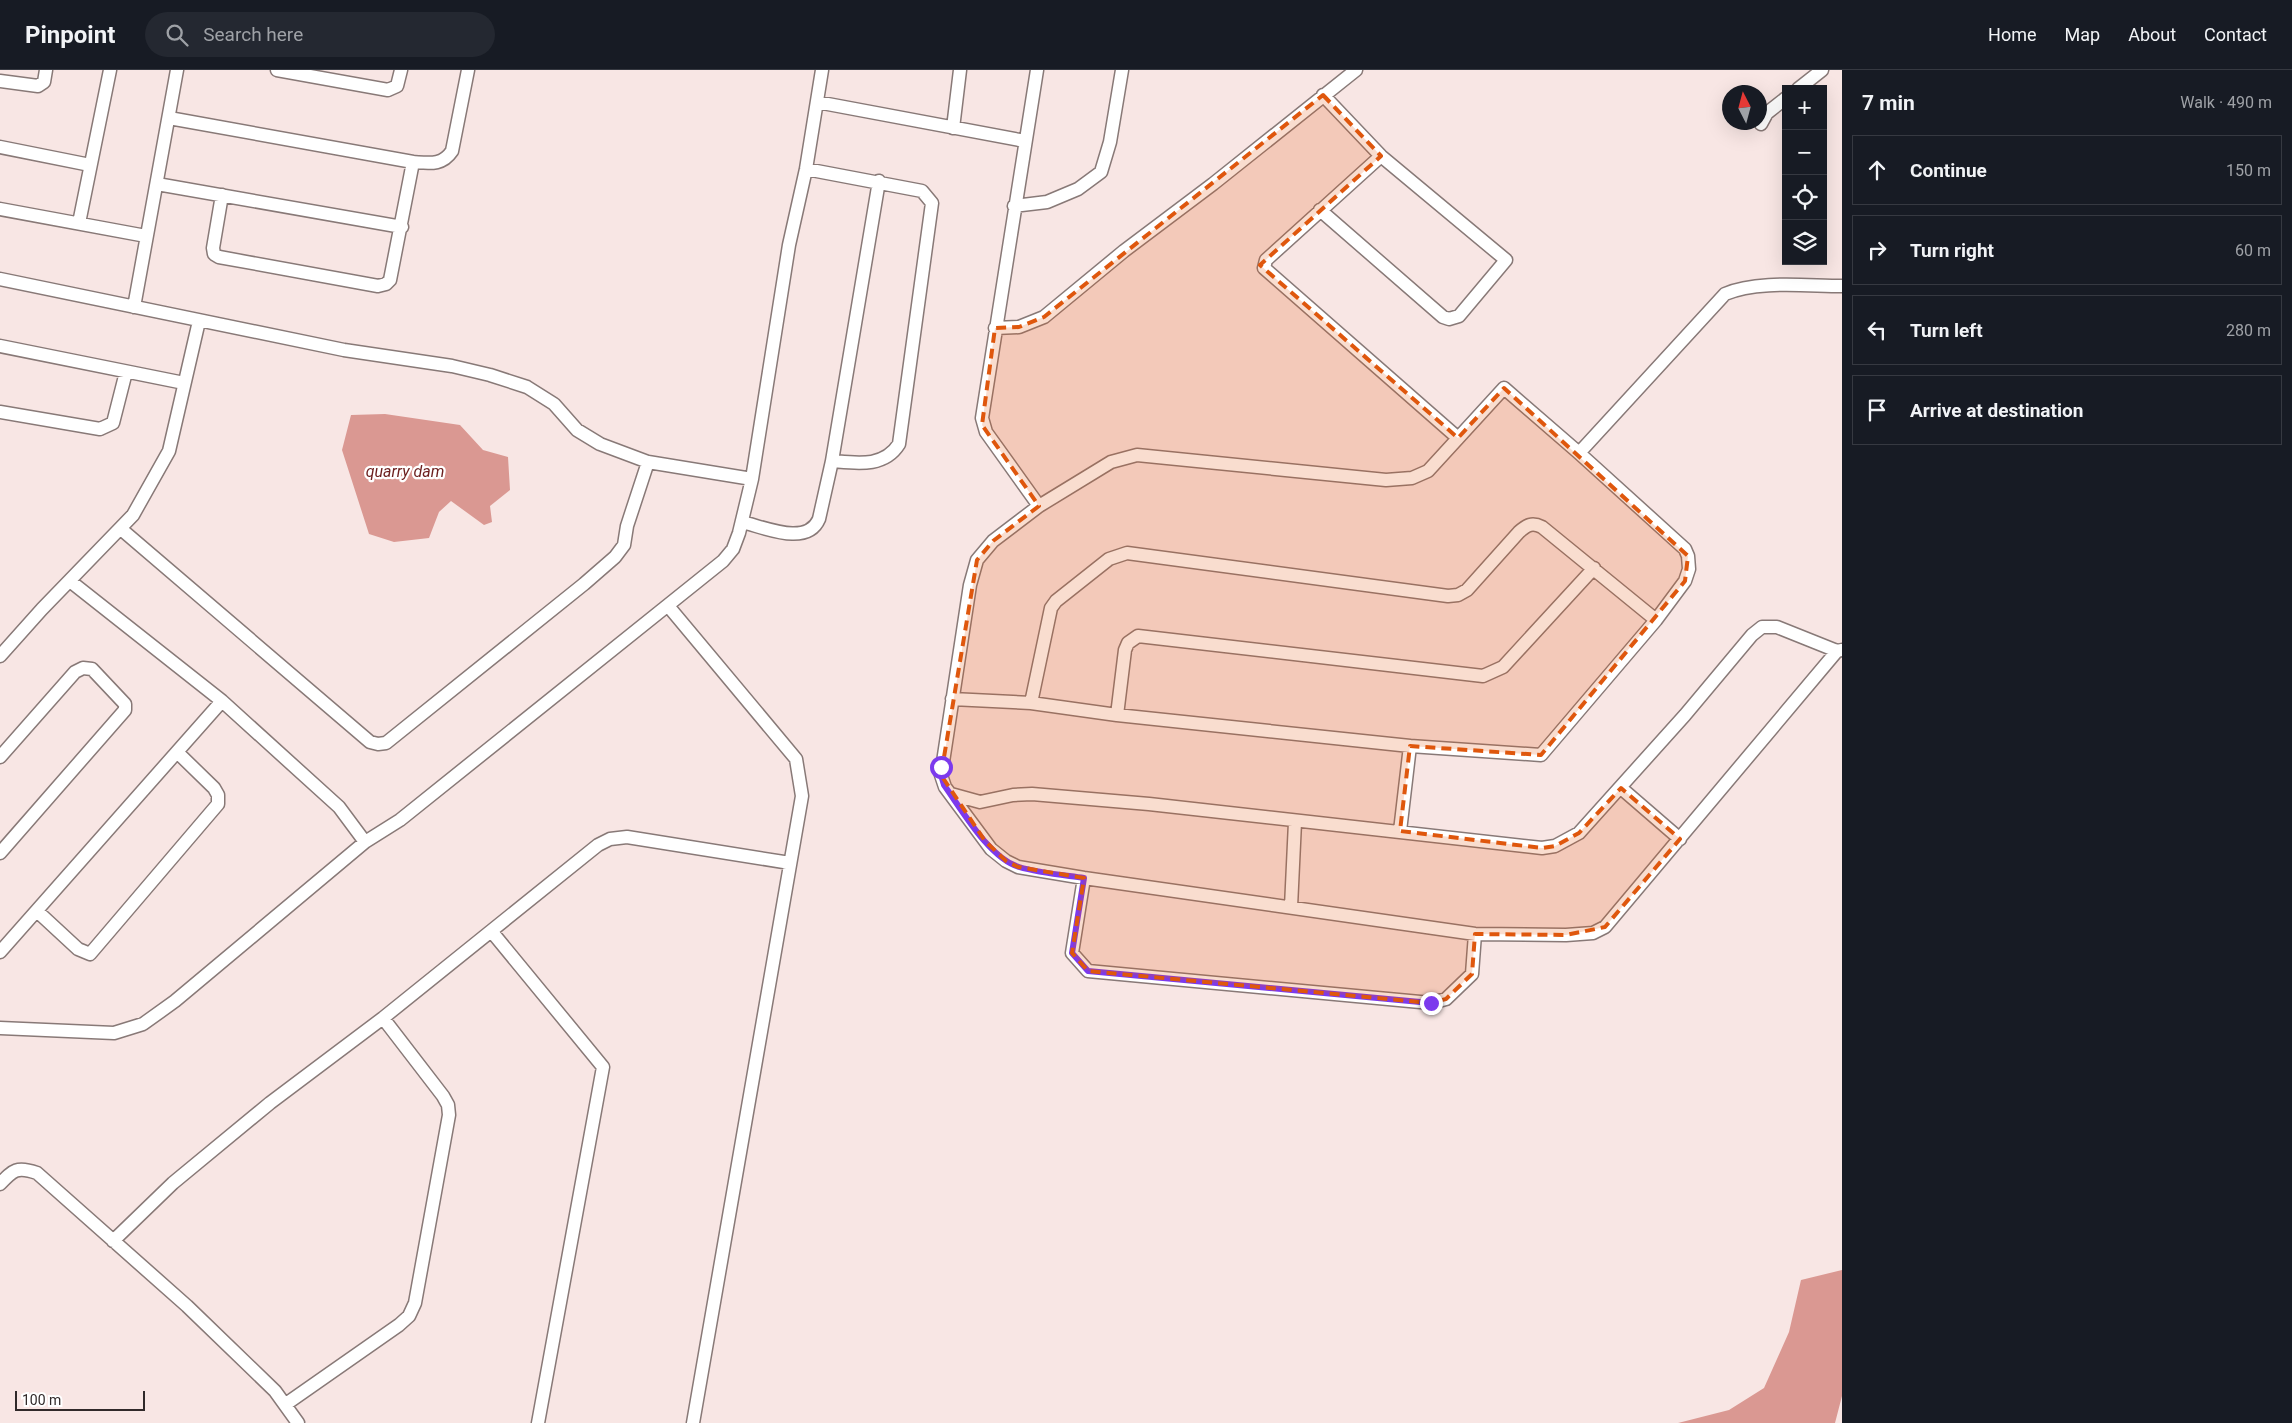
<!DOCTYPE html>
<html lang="en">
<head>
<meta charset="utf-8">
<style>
	:root { --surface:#171b24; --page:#242831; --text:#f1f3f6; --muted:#9ea1a6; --line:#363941 }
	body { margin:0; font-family:Roboto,sans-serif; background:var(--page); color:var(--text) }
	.controls { position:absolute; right:15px; top:15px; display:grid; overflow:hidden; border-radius:0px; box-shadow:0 5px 20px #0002 }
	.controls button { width:45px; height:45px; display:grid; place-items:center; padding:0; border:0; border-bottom:1px solid var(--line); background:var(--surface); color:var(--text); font:25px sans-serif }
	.compass { position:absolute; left:1722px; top:15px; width:45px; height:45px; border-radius:50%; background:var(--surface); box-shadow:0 5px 20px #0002; rotate:354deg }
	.scale { position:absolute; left:15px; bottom:12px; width:130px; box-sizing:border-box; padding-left:5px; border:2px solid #302929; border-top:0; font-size:14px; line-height:18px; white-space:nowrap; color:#302929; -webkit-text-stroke:4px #fff; paint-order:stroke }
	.stop { position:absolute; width:15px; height:15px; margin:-11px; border:4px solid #7c3aed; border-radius:50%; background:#fff }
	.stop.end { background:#7c3aed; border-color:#fff; box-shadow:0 1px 5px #0008 }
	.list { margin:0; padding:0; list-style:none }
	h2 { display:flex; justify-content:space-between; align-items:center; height:65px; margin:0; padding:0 20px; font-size:21px }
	h2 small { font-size:16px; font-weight:400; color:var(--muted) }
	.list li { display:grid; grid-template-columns:32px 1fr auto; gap:15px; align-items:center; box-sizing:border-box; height:70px; margin:0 10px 10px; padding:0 10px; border:1px solid var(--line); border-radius:0px }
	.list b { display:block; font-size:19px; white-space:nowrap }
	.list em { font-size:16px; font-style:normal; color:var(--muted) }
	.icon { flex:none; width:28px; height:28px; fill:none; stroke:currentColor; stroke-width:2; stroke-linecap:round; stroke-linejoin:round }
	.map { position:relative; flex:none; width:1842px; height:1353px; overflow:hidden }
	header { display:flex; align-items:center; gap:30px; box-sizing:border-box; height:70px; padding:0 25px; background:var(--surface); border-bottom:1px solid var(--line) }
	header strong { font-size:24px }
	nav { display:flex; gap:28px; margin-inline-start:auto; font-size:18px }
	.search { width:350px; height:45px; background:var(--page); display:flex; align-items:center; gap:12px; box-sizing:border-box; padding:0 18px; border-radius:28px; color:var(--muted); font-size:19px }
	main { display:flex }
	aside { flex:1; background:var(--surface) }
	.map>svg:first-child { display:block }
</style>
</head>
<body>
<header>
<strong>Pinpoint</strong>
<div class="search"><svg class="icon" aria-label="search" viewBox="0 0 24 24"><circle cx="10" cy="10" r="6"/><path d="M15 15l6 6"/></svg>Search here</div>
<nav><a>Home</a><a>Map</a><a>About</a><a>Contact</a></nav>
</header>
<main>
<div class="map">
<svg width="1842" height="1353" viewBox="0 0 1842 1353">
	<rect width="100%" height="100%" fill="#f8e6e4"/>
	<path fill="#da9892" d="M 385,344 L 460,355 L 483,380 L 508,387 L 510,420 L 490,436 L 492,452 L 484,455 L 451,431 L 439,442 L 429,468 L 394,472 L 369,464 L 342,380 L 351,345 Z
		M 1842,1200 L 1842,1326 L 1835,1353 L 1678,1353 L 1729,1340 L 1764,1318 L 1789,1262 L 1801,1210 Z"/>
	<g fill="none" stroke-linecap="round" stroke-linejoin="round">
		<g stroke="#887977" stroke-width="15">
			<path id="minor" d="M 277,0 L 388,20 L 397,16 L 401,0
				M 1037,0 L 982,348 L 986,362 L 1039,436
				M 0,11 L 38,16 L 44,12 L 46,0
				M 1798,19 L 1822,0
				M 817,32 L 1025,71
				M 169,48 L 413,92 C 429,93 442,96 452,81 L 468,0
				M 1761,54 L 1767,43 L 1786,28
				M 953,58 L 960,0
				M 0,77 L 90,95
				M 1381,86 L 1266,190 L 1264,198 L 1458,368
				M 157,114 L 402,157
				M 222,125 L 213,178 L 214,184 L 219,187 L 378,216 L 386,214 L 390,210 L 413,92
				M 1014,136 L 1047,132 L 1078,119 L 1101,102 L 1110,72 L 1122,0
				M 0,139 L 146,166
				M 1320,140 L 1443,247 L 1449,249 L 1459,246 L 1506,190 L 1381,86 L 1323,25
				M 79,153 L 110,0
				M 0,209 L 344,280 L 452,296 L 490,305 L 527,317 L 554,334 L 577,360 L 600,374 L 648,392 L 752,409
				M 134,237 L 177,0
				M 995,258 L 1019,257 L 1044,247 L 1124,181 L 1213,114 L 1356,0
				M 0,276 L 184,313
				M 0,342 L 100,359 L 113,353 L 126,302
				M 1579,383 L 1725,224 C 1757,210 1807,216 1842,216
				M 832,391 L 879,111
				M 742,452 C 764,457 807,477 819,449 L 832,391 C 856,393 884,398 899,374 L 932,133 L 922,121 L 806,99
				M 121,459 L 370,672 L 378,674 L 386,673 L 584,514 L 615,487 L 624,475 L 627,456 L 648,392
				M 70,511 L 222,631
				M 669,537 L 796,689 L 802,726 L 693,1353
				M 0,586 L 42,539 L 133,445 L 169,381 L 199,251
				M 952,629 L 1031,633 L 1117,645 L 1410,676 L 1541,685 L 1656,550 L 1685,511 L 1689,499 L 1688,486 L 1685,479 L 1579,383 L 1504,318 L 1428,401 L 1412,408 L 1386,410 L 1137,385 L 1111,392 L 1039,436 L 993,471 L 977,490 L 970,515 L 941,705 L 945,717 L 991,779 L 1006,791 L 1018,797 L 1084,808 L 1475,864 L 1566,865 L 1593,863 L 1605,857 L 1837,581
				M 1031,633 L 1051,538 L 1056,531 L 1109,489 L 1127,483 L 1448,526 L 1458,525 L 1467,520 L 1519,462 C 1527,455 1532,452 1542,457 L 1656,550
				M 1117,645 L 1125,580 L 1128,573 L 1138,566 L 1483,606 L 1503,597 L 1594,498
				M 0,687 L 75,602 L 83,598 L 92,599 L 125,634 L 125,640 L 0,783
				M 1621,718 L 1680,769
				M 951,724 L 980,732 L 1013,725 L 1032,724 L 1149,734 L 1542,778 L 1555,776 L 1579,763 L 1685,645 L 1752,565 L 1762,557 L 1777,557 L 1837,581 L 1842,580
				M 1400,761 L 1410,676
				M 1084,808 L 1072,883 L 1088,901 L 1431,933 L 1446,929 L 1472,904 L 1475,864
				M 1291,837 L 1295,752
				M 38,842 L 78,879 L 90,884 L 218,734 L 218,725 L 214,718 L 177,682
				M 492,862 L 603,997 L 538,1353
				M 0,882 L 222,631 L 339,737 L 365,772
				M 0,958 L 114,963 L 143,954 L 175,931 L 365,772 L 400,750 L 723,491 L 733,479 L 739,463 L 752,409 L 789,175 L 806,99 L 822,0
				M 0,1114 C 13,1100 17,1096 37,1103 L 187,1236 L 275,1321 L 298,1353
				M 113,1171 L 173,1113 L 270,1033 L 383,948 L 598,775 L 610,769 L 627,767 L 790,793
				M 286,1334 L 399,1255 L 409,1246 L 415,1233 L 449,1045 L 448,1035 L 443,1026 L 383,948"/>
		</g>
		<use href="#minor" stroke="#fff" stroke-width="12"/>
	</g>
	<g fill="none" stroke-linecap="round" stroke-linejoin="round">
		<path stroke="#7c3aed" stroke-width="6" d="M 941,697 L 941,705 L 944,715 C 962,740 989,788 1019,797 C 1040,803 1063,805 1084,808 L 1072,883 L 1088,901 L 1431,933"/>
	</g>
	<path fill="#df570d" fill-opacity="0.2" stroke="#df570d" stroke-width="4" stroke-dasharray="10 6" stroke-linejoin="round" d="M 1323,25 L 1381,86 L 1260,195 L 1458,368 L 1504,318 L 1688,486 L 1685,511 L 1541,685 L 1410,676 L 1400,761 L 1542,778 L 1555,776 L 1579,763 L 1621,718 L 1680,769 L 1605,857 L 1566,865 L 1475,864 L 1472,904 L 1446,929 L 1431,933 L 1088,901 L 1072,883 L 1084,808 L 1018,797 L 1006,791 L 985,771 L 941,705 L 977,490 L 993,471 L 1039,436 L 982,355 L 995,258 L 1019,257 L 1044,247 Z"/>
	<g text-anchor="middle" stroke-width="4.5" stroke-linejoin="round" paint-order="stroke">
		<g font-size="16" font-style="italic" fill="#6c1f1e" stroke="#fff">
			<text x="405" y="407">quarry dam</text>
		</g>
	</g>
</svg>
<div class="controls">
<button>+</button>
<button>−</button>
<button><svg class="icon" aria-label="locate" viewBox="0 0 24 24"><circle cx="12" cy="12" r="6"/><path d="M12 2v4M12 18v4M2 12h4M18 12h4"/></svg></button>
<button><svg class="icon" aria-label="layers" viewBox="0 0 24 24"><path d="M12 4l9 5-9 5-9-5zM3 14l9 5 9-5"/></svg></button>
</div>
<svg class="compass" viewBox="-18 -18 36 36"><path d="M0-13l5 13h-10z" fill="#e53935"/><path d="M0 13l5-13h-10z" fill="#9ea1a6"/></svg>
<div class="scale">100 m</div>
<div class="stop" style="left:941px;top:697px"></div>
<div class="stop end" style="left:1431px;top:933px"></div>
</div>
<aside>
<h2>7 min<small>Walk · 490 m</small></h2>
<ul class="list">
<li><svg class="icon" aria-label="ahead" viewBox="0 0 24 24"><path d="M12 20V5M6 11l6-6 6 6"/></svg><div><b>Continue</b></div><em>150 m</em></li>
<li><svg class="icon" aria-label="right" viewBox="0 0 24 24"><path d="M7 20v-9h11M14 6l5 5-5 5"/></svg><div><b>Turn right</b></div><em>60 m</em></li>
<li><svg class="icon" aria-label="left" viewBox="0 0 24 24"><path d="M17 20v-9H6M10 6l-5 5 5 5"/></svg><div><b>Turn left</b></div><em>280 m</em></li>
<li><svg class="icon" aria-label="arrive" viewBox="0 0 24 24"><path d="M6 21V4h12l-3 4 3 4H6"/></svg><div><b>Arrive at destination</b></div></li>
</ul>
</aside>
</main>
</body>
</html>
